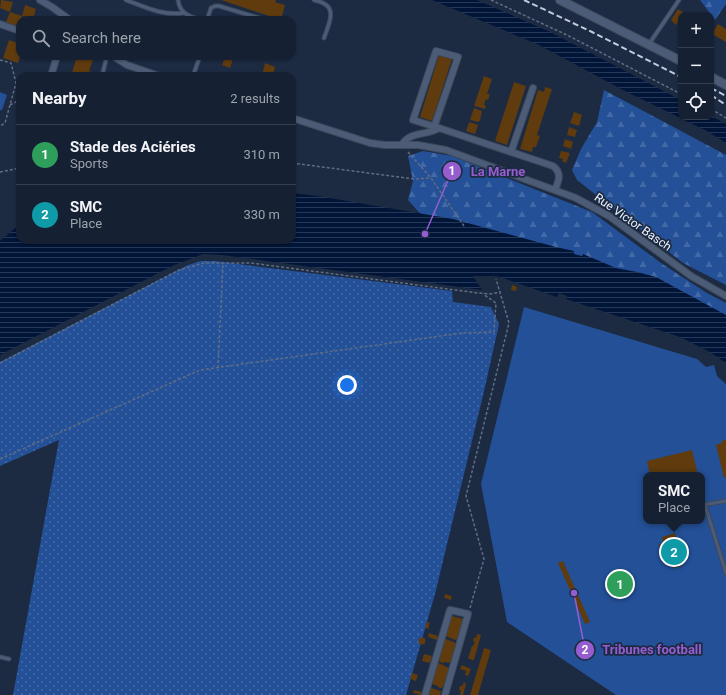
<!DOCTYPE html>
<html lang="en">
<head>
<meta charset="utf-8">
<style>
	:root { --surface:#152032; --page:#1e283a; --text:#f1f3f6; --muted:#9da3ac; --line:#343e4d; --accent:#f4a443 }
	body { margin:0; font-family:Roboto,sans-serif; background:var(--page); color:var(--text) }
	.controls { position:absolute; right:12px; top:12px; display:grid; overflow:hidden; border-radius:8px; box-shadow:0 1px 3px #0004 }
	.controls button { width:36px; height:36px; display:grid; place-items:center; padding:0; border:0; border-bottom:1px solid var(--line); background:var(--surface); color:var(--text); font:20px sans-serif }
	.you { position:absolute; left:347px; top:385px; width:14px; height:14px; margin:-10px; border:3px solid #fff; border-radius:50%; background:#1a73e8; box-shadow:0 0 0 6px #1a73e833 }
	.badge { display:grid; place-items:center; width:26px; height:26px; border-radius:50%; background:var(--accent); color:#fff; font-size:13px; font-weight:700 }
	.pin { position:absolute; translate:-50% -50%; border:2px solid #fff; box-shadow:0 1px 4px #0006 }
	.popup { position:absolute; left:643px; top:472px; width:62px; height:52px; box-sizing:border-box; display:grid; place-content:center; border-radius:8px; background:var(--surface); filter:drop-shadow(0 1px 3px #0005); font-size:13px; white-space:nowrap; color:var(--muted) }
	.popup b { font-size:15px; color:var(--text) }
	.popup::after { content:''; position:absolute; left:50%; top:100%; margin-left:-8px; border:8px solid transparent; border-top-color:var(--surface) }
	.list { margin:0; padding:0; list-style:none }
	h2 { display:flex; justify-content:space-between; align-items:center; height:52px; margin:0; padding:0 16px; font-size:17px }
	h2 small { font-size:13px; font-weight:400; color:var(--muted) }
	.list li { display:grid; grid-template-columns:26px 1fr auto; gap:12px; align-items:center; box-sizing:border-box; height:60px; padding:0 16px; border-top:1px solid var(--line) }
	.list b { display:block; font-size:15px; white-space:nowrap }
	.list p { margin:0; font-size:13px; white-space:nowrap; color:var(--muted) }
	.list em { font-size:13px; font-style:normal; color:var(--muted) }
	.icon { flex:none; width:22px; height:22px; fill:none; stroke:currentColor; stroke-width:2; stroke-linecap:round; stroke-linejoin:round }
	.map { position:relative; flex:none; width:726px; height:695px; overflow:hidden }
	.search { position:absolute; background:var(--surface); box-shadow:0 1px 3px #0004; left:16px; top:16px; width:280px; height:44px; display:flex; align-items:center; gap:10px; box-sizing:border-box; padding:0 14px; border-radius:12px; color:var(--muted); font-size:15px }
	.panel { position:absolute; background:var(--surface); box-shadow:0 1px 3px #0004; left:16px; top:72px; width:280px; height:172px; border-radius:12px }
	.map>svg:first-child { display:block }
</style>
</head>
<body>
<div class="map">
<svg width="726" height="695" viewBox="0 0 726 695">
	<defs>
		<pattern id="grass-dots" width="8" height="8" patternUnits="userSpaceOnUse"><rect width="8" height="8" fill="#235097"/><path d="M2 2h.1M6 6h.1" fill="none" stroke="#436aa7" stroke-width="1.8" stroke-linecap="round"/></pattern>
		<pattern id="forest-firs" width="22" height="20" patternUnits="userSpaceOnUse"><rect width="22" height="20" fill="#235097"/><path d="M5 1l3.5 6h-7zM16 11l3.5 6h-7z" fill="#436aa7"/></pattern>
		<pattern id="water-rules" width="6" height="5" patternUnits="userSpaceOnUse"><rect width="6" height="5" fill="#011539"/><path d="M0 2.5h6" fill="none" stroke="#263857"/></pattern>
	</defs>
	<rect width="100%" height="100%" fill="#1c2a42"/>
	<path fill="url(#grass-dots)" d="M 201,261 L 215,261 L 452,291 L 453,302 L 491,307 L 499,324 L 485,387 L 435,594 L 406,695 L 13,695 L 59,440 L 0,466 L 0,362 L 188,265 Z"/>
	<path fill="url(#forest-firs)" d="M 700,0 L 726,0 L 726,4 L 715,20 Z
		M 604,90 L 726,155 L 726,285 L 683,263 L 577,180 L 572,170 L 581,149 L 597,122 Z
		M 423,151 L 452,156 L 592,212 L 661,263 L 707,293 L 726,303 L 726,323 L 425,219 L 408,200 L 413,181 L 408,156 Z"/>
	<path fill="#235097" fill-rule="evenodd" d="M 0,92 L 7,95 L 2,110 L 0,110 Z
		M 524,307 L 697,359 L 706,367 L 714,365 L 717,376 L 726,384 L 726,695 L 616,695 L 507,622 L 481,484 ZM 646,475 L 702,475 L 702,521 L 646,521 Z"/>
	<path fill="url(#water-rules)" d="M 432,0 L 477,0 L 550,32 L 681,100 L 681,117 L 711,116 L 726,124 L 726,143 L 707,131 L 623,90 L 539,45 Z
		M 292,193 L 318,196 L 453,219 L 556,247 L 574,251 L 574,254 L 582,256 L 583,254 L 616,268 L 637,272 L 656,277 L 726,315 L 726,363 L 708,351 L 680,337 L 566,299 L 567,296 L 559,293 L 557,297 L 497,276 L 473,276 L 482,290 L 222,255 L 203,254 L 172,266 L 0,355 L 0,241 L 20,224 L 20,240 L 292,240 Z"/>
	<path fill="#5f3b0d" d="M 1,0 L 13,2 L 10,12 L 0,8 Z
		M 221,0 L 276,0 L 275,2 L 285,5 L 281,20 Z
		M 25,5 L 36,9 L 33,19 L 22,16 L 18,26 L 6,22 L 10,12 L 22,16 Z
		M 678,9 L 687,15 L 681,15 L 681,22 L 679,21 L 676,25 L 671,20 Z
		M 718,24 L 726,29 L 726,42 L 712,34 Z
		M 9,40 L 20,44 L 20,56 L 18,63 L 3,58 Z
		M 439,55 L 452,59 L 432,121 L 420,117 Z
		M 77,56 L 94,57 L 89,71 L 92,72 L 91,76 L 71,76 Z
		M 222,56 L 234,56 L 230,68 L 222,65 L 224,60 L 220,60 Z
		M 265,63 L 275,67 L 273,76 L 262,76 Z
		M 484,76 L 492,79 L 487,94 L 490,94 L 488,100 L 486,99 L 484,105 L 486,106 L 485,109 L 474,106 Z
		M 514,82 L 526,86 L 507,145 L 495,141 Z
		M 545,87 L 552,89 L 537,135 L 540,136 L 536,147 L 533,147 L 532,152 L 520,149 L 538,90 L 544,92 Z
		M 474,108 L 482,111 L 480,121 L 479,121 L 478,122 L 470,120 Z
		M 574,112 L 582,115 L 579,126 L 570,123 Z
		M 469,122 L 478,125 L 475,134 L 466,131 Z
		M 569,127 L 577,130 L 575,137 L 567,135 Z
		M 565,139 L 573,142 L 571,149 L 563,146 Z
		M 561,151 L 570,153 L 566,163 L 562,161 L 563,159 L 559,158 Z
		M 512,285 L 517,287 L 516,291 L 511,290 Z
		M 726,440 L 726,477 L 724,478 L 716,445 L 722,443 L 721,441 Z
		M 692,450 L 698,475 L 650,475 L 647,461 Z
		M 675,533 L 682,566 L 673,568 L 670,560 L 668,561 L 667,558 L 666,559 L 665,556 L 669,555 L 667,547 L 660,549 L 659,544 L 666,543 L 663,542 L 662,537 Z
		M 563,561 L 590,622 L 585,624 L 558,563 Z
		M 445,594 L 452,596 L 451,600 L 444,598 Z
		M 452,616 L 463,619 L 457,639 L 455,640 L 446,636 Z
		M 427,622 L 430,623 L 428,629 L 425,628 Z
		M 429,633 L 438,636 L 437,640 L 428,637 Z
		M 477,634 L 481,635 L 474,660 L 472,660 L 468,658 L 472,646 L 473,646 L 475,642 L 473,641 L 474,637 L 476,638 Z
		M418.5 641a3.5 3.5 0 1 1 7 0a3.5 3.5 0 1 1-7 0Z
		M 446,639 L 456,643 L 450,663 L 444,662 L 444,663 L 440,662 L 439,660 L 445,640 Z
		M 484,648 L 491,650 L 478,695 L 470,695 Z
		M 424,654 L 432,656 L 430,663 L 422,661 Z
		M 439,663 L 449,668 L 443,687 L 441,688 L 437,687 L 438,686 L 432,684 L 438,664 Z
		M 462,665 L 471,669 L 468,676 L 465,675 L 466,671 L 460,669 Z
		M 412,673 L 418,675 L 416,681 L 410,679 Z
		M 464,682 L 466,684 L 463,695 L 460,695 L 461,691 L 459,690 L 460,686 L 462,686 Z
		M 431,688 L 441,691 L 440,695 L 429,695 Z
		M 414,690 L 422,692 L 421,695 L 413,693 Z"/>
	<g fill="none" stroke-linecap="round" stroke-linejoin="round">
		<g stroke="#3c485b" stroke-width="5">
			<path id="service" d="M 126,0 C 145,7 163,16 183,13
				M 178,0 C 180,14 189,16 201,20
				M 314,0 C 318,1 323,2 326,5 C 336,11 327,29 324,38
				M 207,20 L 211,8 L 215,6 L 219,6 L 266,20
				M 649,44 L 679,0
				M 102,76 L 107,56
				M 193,76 L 200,56
				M 702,505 L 726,501
				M 705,505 L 726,573
				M 0,657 L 9,659"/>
		</g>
		<g stroke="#3c485b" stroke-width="8">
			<path id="minor" d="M 40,0 L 52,7 L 70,20
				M 0,24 L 20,31
				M 113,56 L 127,65 L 159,76
				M 51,76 L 57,56
				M 292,118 L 370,143 L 385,145 L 418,145 L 446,150 L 576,198 L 609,216 L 691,276 L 726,296
				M 434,127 L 458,57 L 436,51 L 413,120 L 439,128
				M 402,145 C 409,131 427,136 439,128 L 553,166 C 562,173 559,180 555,190
				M 511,152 L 533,88
				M 425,695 L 450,610 L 468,614 L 445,695"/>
		</g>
		<g stroke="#3c485b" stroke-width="10">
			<path id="tertiary" d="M 560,0 L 681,61
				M 711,77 L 726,85"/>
		</g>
		<path stroke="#616d82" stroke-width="1.5" stroke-dasharray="3 2" stroke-linecap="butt" d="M 491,0 L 567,35 L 681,94
			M 0,60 L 11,63 L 16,83 L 5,123 L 0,126
			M 10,105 L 20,100
			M 711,109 L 726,118
			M 408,152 L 431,178 L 464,226
			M 292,163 L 414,179 L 431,178
			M 0,172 L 20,168
			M 0,363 L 179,270 L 204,263 L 251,263 L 478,293 L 490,294 L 501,292
			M 218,368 L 223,264
			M 0,459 L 200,370 L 462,333 L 494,332 L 496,303 L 483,294
			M 470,608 L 484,559 L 466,496 L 467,492 L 509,323 L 496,279"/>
		<use href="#service" stroke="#4c5c77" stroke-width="3"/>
		<use href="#minor" stroke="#4c5c77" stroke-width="6"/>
		<use href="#tertiary" stroke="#4c5c77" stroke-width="8"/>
		<path stroke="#c1cad9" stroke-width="2" stroke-dasharray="6 3" stroke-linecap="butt" d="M 524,0 L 592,32 L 681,77
			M 711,88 L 726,96
			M 711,95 L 726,105"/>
	</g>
	<g text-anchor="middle" stroke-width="3.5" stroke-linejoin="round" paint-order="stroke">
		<g font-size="12" fill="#e9f1fe" stroke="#1c2a42">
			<text transform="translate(633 222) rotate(35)" y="4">Rue Victor Basch</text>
		</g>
	</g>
	<path fill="none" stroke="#965dcf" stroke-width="1.5" d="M425 234L452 171M574 593L585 650"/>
	<g fill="#965dcf" stroke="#1c2a42" stroke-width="1.5">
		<circle cx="425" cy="234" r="4"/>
		<circle cx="574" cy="593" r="4"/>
		<circle cx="452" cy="171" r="10"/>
		<circle cx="585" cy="650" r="10"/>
	</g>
	<g font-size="12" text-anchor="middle" font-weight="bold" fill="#fff">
		<text x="452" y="175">1</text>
		<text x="585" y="654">2</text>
	</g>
	<g font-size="13" text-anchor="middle" font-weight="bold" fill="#965dcf" stroke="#1c2a42" stroke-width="3.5" stroke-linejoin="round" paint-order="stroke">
		<text x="498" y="176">La Marne</text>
		<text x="652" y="654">Tribunes football</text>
	</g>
</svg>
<div class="controls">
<button>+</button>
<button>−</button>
<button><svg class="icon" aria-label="locate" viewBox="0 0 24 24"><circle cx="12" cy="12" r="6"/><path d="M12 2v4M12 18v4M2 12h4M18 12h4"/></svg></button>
</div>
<div class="you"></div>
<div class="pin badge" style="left:620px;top:584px;background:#2e9e5b">1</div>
<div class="pin badge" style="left:674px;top:552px;background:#0f9aa8">2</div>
<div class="popup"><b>SMC</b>Place</div>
<div class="search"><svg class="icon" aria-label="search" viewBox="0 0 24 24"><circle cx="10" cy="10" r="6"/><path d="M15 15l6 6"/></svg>Search here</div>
<section class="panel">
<h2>Nearby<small>2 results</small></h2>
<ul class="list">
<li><span class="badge" style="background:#2e9e5b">1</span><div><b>Stade des Aciéries</b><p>Sports</p></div><em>310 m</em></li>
<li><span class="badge" style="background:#0f9aa8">2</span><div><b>SMC</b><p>Place</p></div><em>330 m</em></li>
</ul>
</section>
</div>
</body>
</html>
